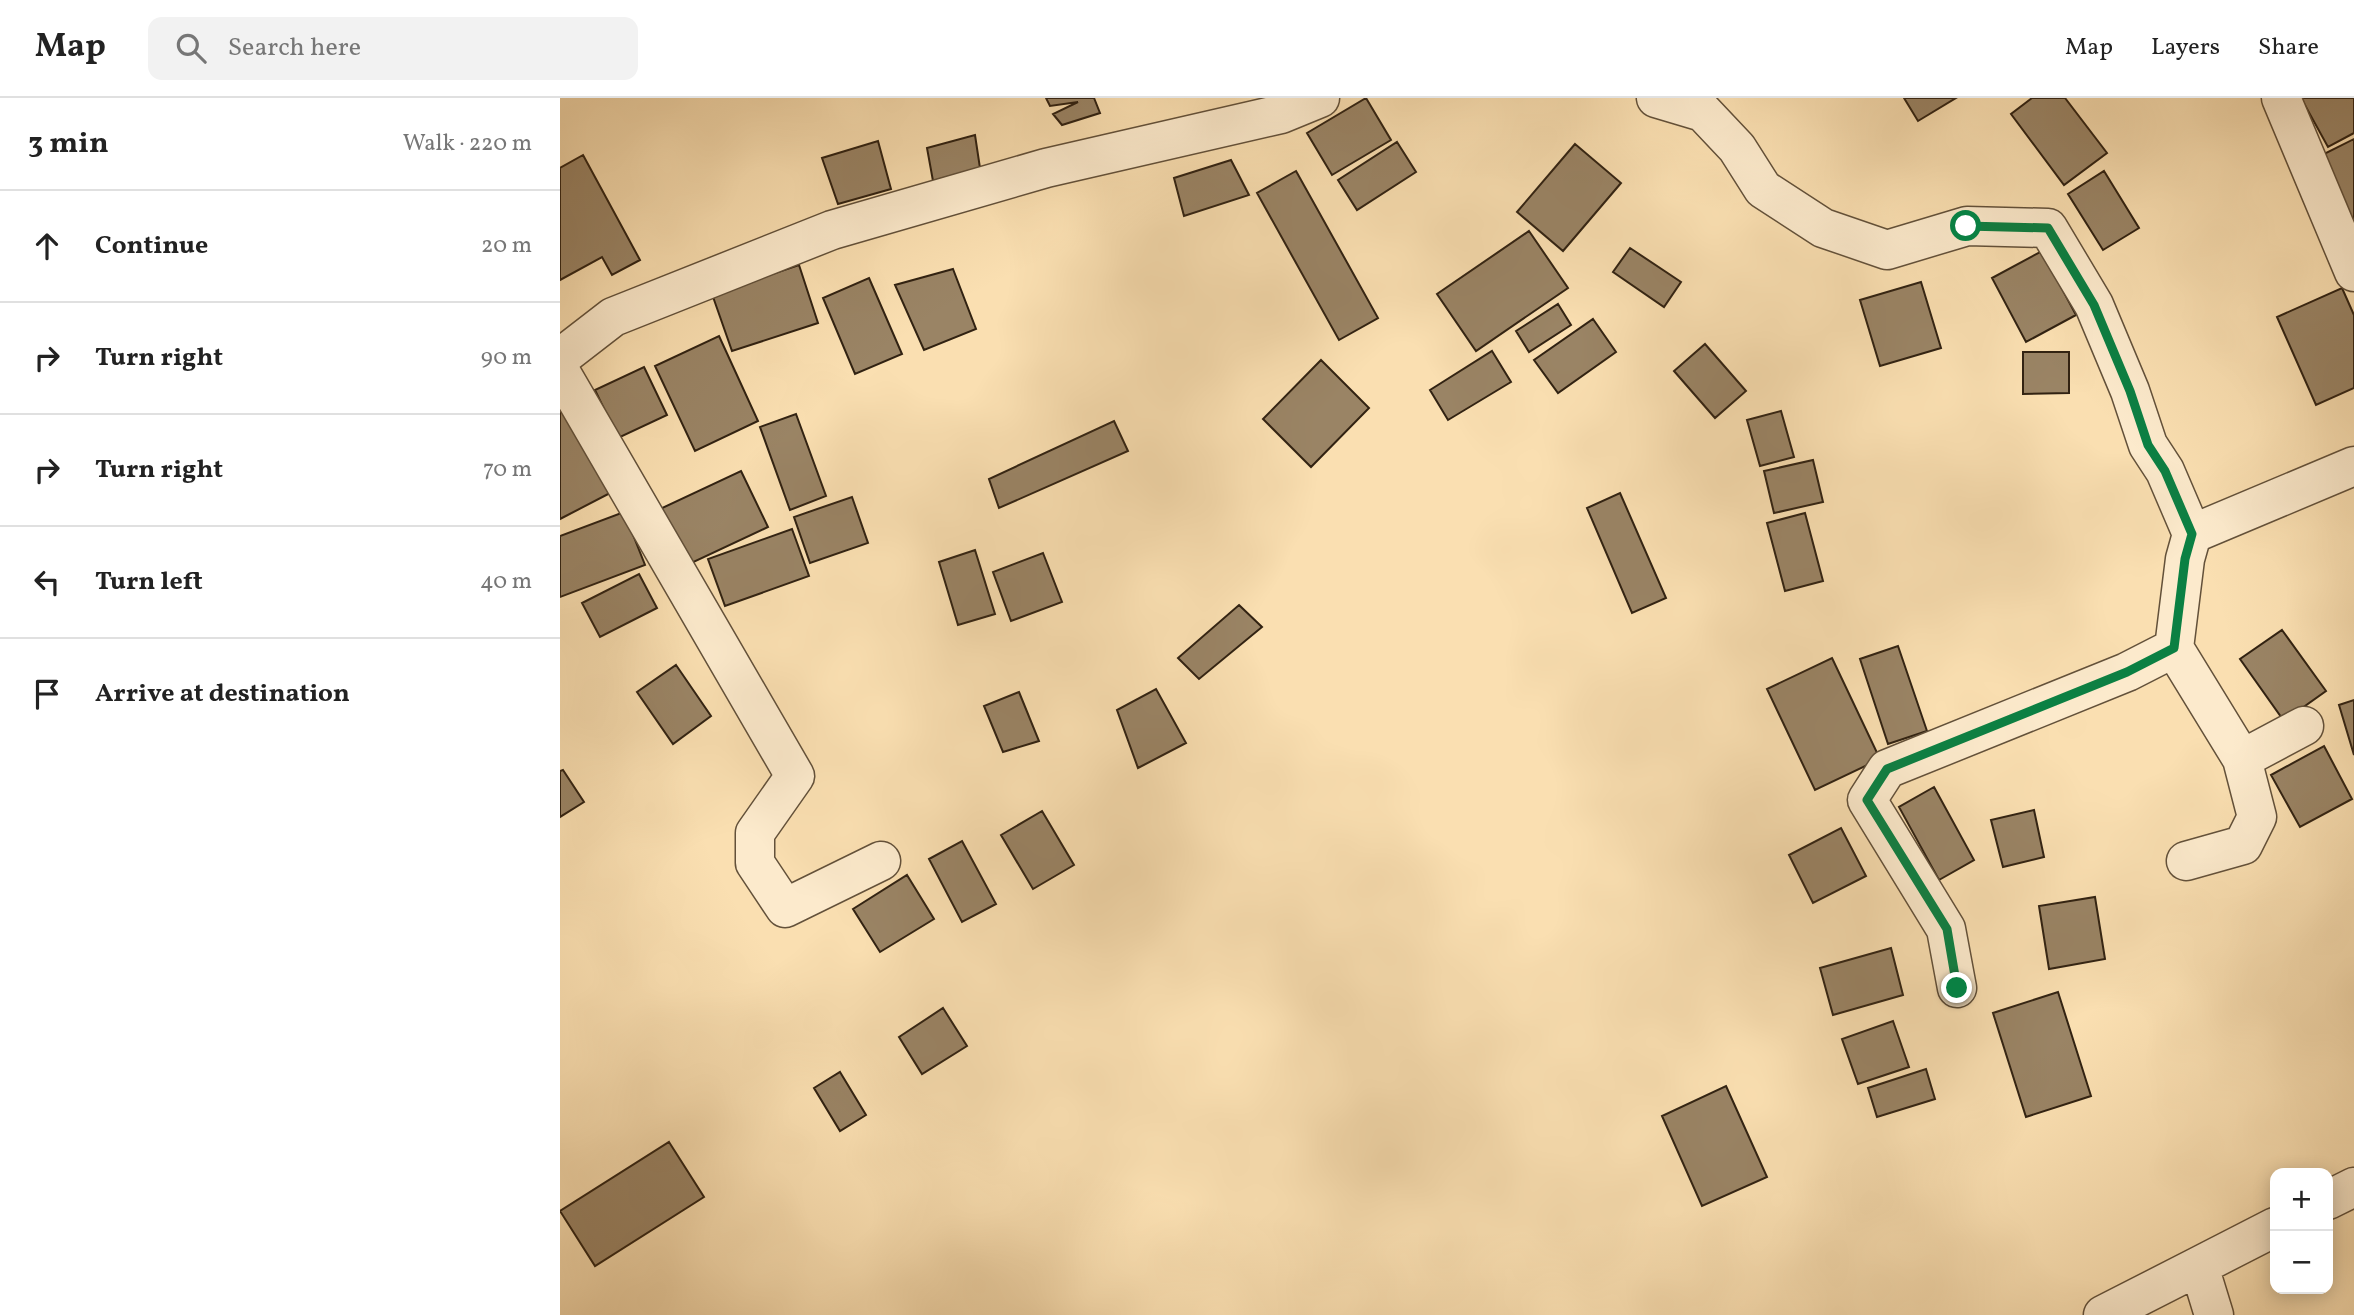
<!DOCTYPE html>
<html lang="en">
<head>
<meta charset="utf-8">
<style>
	:root { --surface:#fff; --page:#f2f2f2; --text:#222; --muted:#767676; --line:#e0e0e0 }
	body { margin:0; font-family:Vollkorn,serif; background:var(--page); color:var(--text) }
	.controls { position:absolute; right:21px; bottom:21px; display:grid; overflow:hidden; border-radius:14px; box-shadow:0 4px 18px #0003 }
	.controls button { width:63px; height:63px; display:grid; place-items:center; padding:0; border:0; border-bottom:2px solid var(--line); background:var(--surface); color:var(--text); font:35px sans-serif }
	.stop { position:absolute; width:21px; height:21px; margin:-16px; border:5px solid #0b8043; border-radius:50%; background:#fff }
	.stop.end { background:#0b8043; border-color:#fff; box-shadow:0 2px 7px #0008 }
	.list { margin:0; padding:0; list-style:none }
	h2 { display:flex; justify-content:space-between; align-items:center; height:91px; margin:0; padding:0 28px; font-size:30px }
	h2 small { font-size:23px; font-weight:400; color:var(--muted) }
	.list li { display:grid; grid-template-columns:46px 1fr auto; gap:21px; align-items:center; box-sizing:border-box; height:112px; padding:0 28px; border-top:2px solid var(--line) }
	.list b { display:block; font-size:26px; white-space:nowrap }
	.list em { font-size:23px; font-style:normal; color:var(--muted) }
	.icon { flex:none; width:38px; height:38px; fill:none; stroke:currentColor; stroke-width:2; stroke-linecap:round; stroke-linejoin:round }
	.map { position:relative; flex:none; width:1794px; height:1217px; overflow:hidden }
	header { display:flex; align-items:center; gap:42px; box-sizing:border-box; height:98px; padding:0 35px; background:var(--surface); border-bottom:2px solid var(--line) }
	header strong { font-size:33px }
	nav { display:flex; gap:38px; margin-inline-start:auto; font-size:24px }
	.search { width:490px; height:63px; background:var(--page); display:flex; align-items:center; gap:18px; box-sizing:border-box; padding:0 24px; border-radius:14px; color:var(--muted); font-size:26px }
	main { display:flex }
	aside { flex:1; background:var(--surface) }
	.map>svg:first-child { display:block }
</style>
</head>
<body>
<header>
<strong>Map</strong>
<div class="search"><svg class="icon" aria-label="search" viewBox="0 0 24 24"><circle cx="10" cy="10" r="6"/><path d="M15 15l6 6"/></svg>Search here</div>
<nav><a>Map</a><a>Layers</a><a>Share</a></nav>
</header>
<main>
<aside>
<h2>3 min<small>Walk · 220 m</small></h2>
<ul class="list">
<li><svg class="icon" aria-label="ahead" viewBox="0 0 24 24"><path d="M12 20V5M6 11l6-6 6 6"/></svg><div><b>Continue</b></div><em>20 m</em></li>
<li><svg class="icon" aria-label="right" viewBox="0 0 24 24"><path d="M7 20v-9h11M14 6l5 5-5 5"/></svg><div><b>Turn right</b></div><em>90 m</em></li>
<li><svg class="icon" aria-label="right" viewBox="0 0 24 24"><path d="M7 20v-9h11M14 6l5 5-5 5"/></svg><div><b>Turn right</b></div><em>70 m</em></li>
<li><svg class="icon" aria-label="left" viewBox="0 0 24 24"><path d="M17 20v-9H6M10 6l-5 5 5 5"/></svg><div><b>Turn left</b></div><em>40 m</em></li>
<li><svg class="icon" aria-label="arrive" viewBox="0 0 24 24"><path d="M6 21V4h12l-3 4 3 4H6"/></svg><div><b>Arrive at destination</b></div></li>
</ul>
</aside>
<div class="map">
<svg width="1794" height="1217" viewBox="0 0 1794 1217">
	<rect width="100%" height="100%" fill="#fadfb1"/>
	<filter id="stains"><feTurbulence type="fractalNoise" baseFrequency=".00286" numOctaves="4"/><feColorMatrix values="0 0 0 0 .2 0 0 0 0 .09 0 0 0 0 .02 0 0 0 .5 -.17"/></filter>
	<radialGradient id="worn" r=".72"><stop offset=".6" stop-color="#630" stop-opacity="0"/><stop offset="1" stop-color="#630" stop-opacity=".3"/></radialGradient>
	<path fill="#9a8465" stroke="#312212" stroke-width="2" d="M 486,0 L 534,0 L 540,15 L 502,27 L 493,16 L 518,4 L 490,8 Z
		M 806,0 L 831,42 L 772,77 L 747,35 Z
		M 1344,0 L 1396,0 L 1358,23 Z
		M 1472,0 L 1505,0 L 1547,55 L 1504,87 L 1451,16 Z
		M 1741,0 L 1794,0 L 1794,35 L 1768,49 Z
		M 415,37 L 420,70 L 373,83 L 367,50 Z
		M 1794,41 L 1794,135 L 1756,60 Z
		M 318,43 L 331,91 L 278,106 L 262,60 Z
		M 837,44 L 856,74 L 797,112 L 778,82 Z
		M 1015,46 L 1061,85 L 1003,153 L 957,114 Z
		M 23,57 L 80,162 L 52,177 L 42,159 L 0,182 L 0,70 Z
		M 671,62 L 689,97 L 624,118 L 614,80 Z
		M 736,73 L 818,220 L 779,242 L 697,95 Z
		M 1544,73 L 1579,130 L 1543,152 L 1508,96 Z
		M 969,133 L 1008,190 L 916,253 L 877,196 Z
		M 1070,150 L 1121,184 L 1104,209 L 1053,174 Z
		M 1482,153 L 1516,217 L 1466,244 L 1432,180 Z
		M 239,167 L 258,225 L 172,253 L 152,196 Z
		M 393,171 L 416,231 L 364,252 L 335,187 Z
		M 309,180 L 342,256 L 295,276 L 263,200 Z
		M 1361,184 L 1381,250 L 1320,268 L 1300,202 Z
		M 1782,190 L 1794,217 L 1794,290 L 1756,307 L 1717,219 Z
		M 998,206 L 1011,227 L 969,254 L 956,233 Z
		M 1033,221 L 1056,254 L 998,295 L 974,262 Z
		M 159,238 L 198,323 L 135,353 L 95,268 Z
		M 1145,246 L 1186,293 L 1155,320 L 1114,273 Z
		M 932,253 L 951,284 L 888,322 L 870,292 Z
		M 1463,254 L 1509,254 L 1509,295 L 1463,296 Z
		M 761,262 L 809,310 L 751,369 L 703,321 Z
		M 84,269 L 107,317 L 58,340 L 35,292 Z
		M 0,292 L 54,393 L 0,421 Z
		M 1221,313 L 1234,359 L 1200,368 L 1187,322 Z
		M 236,316 L 266,398 L 230,412 L 200,329 Z
		M 554,323 L 568,353 L 439,410 L 429,381 Z
		M 1253,362 L 1263,404 L 1214,415 L 1204,373 Z
		M 181,373 L 208,429 L 125,468 L 98,412 Z
		M 1060,395 L 1106,500 L 1072,515 L 1027,410 Z
		M 292,399 L 308,445 L 250,465 L 234,419 Z
		M 64,414 L 85,467 L 0,499 L 0,438 Z
		M 1245,415 L 1263,483 L 1225,493 L 1207,425 Z
		M 232,431 L 249,478 L 165,508 L 148,461 Z
		M 415,452 L 435,516 L 398,527 L 379,464 Z
		M 483,455 L 502,504 L 451,523 L 433,474 Z
		M 79,476 L 97,510 L 40,539 L 22,505 Z
		M 679,507 L 702,529 L 639,581 L 618,560 Z
		M 1722,532 L 1766,593 L 1724,623 L 1680,561 Z
		M 1338,548 L 1367,633 L 1328,646 L 1300,561 Z
		M 1272,560 L 1320,661 L 1255,692 L 1207,591 Z
		M 116,567 L 151,618 L 113,646 L 77,594 Z
		M 596,591 L 626,645 L 578,670 L 557,612 Z
		M 459,594 L 479,643 L 443,654 L 424,608 Z
		M 1794,602 L 1794,657 L 1779,607 Z
		M 1764,648 L 1792,701 L 1740,729 L 1711,677 Z
		M 3,672 L 24,704 L 0,719 L 0,673 Z
		M 1374,689 L 1414,762 L 1379,782 L 1339,709 Z
		M 1474,712 L 1484,759 L 1443,769 L 1431,722 Z
		M 482,713 L 514,767 L 473,791 L 441,737 Z
		M 1281,730 L 1306,778 L 1253,805 L 1229,757 Z
		M 402,743 L 436,806 L 402,824 L 369,761 Z
		M 347,777 L 374,821 L 320,854 L 293,811 Z
		M 1535,799 L 1545,861 L 1489,871 L 1479,808 Z
		M 1331,850 L 1343,897 L 1273,917 L 1260,870 Z
		M 1498,894 L 1531,998 L 1466,1019 L 1433,915 Z
		M 383,910 L 407,948 L 362,976 L 339,939 Z
		M 1333,923 L 1349,969 L 1298,986 L 1282,941 Z
		M 1366,971 L 1375,1001 L 1317,1019 L 1308,990 Z
		M 280,974 L 306,1017 L 280,1033 L 254,990 Z
		M 1166,988 L 1207,1079 L 1142,1108 L 1102,1018 Z
		M 109,1044 L 144,1099 L 35,1168 L 0,1113 Z"/>
	<g fill="none" stroke-linecap="round" stroke-linejoin="round">
		<g stroke="#63513a" stroke-width="41">
			<path id="street" d="M 1096,0 L 1143,14 L 1177,50 L 1203,91 L 1263,130 L 1327,152 L 1407,128 L 1488,130 L 1534,207 L 1570,293 L 1588,347 L 1605,373 L 1632,436 L 1625,461 L 1614,550 L 1567,574 L 1327,671 L 1307,702 L 1386,831 L 1397,890
				M 1721,0 L 1794,174
				M 0,260 L 53,219 L 272,132 L 486,70 L 721,16 L 760,0
				M 0,273 L 235,678 L 195,735 L 195,765 L 225,810 L 321,763
				M 1632,436 L 1794,368
				M 1614,550 L 1682,661 L 1697,719 L 1683,747 L 1626,763
				M 1682,661 L 1744,628
				M 1768,1102 L 1794,1089
				M 1543,1217 L 1639,1168
				M 1654,1217 L 1639,1168 L 1715,1129"/>
		</g>
		<use href="#street" stroke="#fceacc" stroke-width="38"/>
	</g>
	<g fill="none" stroke-linecap="round" stroke-linejoin="round">
		<path stroke="#0b8043" stroke-width="9" d="M 1397,890 L 1387,831 L 1307,702 L 1327,671 L 1567,574 L 1614,550 L 1625,461 L 1632,436 L 1605,373 L 1588,347 L 1570,293 L 1534,207 L 1488,130 L 1406,128"/>
	</g>
	<rect width="100%" height="100%" filter="url(#stains)"/>
	<rect width="100%" height="100%" fill="url(#worn)"/>
</svg>
<div class="controls">
<button>+</button>
<button>−</button>
</div>
<div class="stop" style="left:1406px;top:128px"></div>
<div class="stop end" style="left:1397px;top:890px"></div>
</div>
</main>
</body>
</html>
